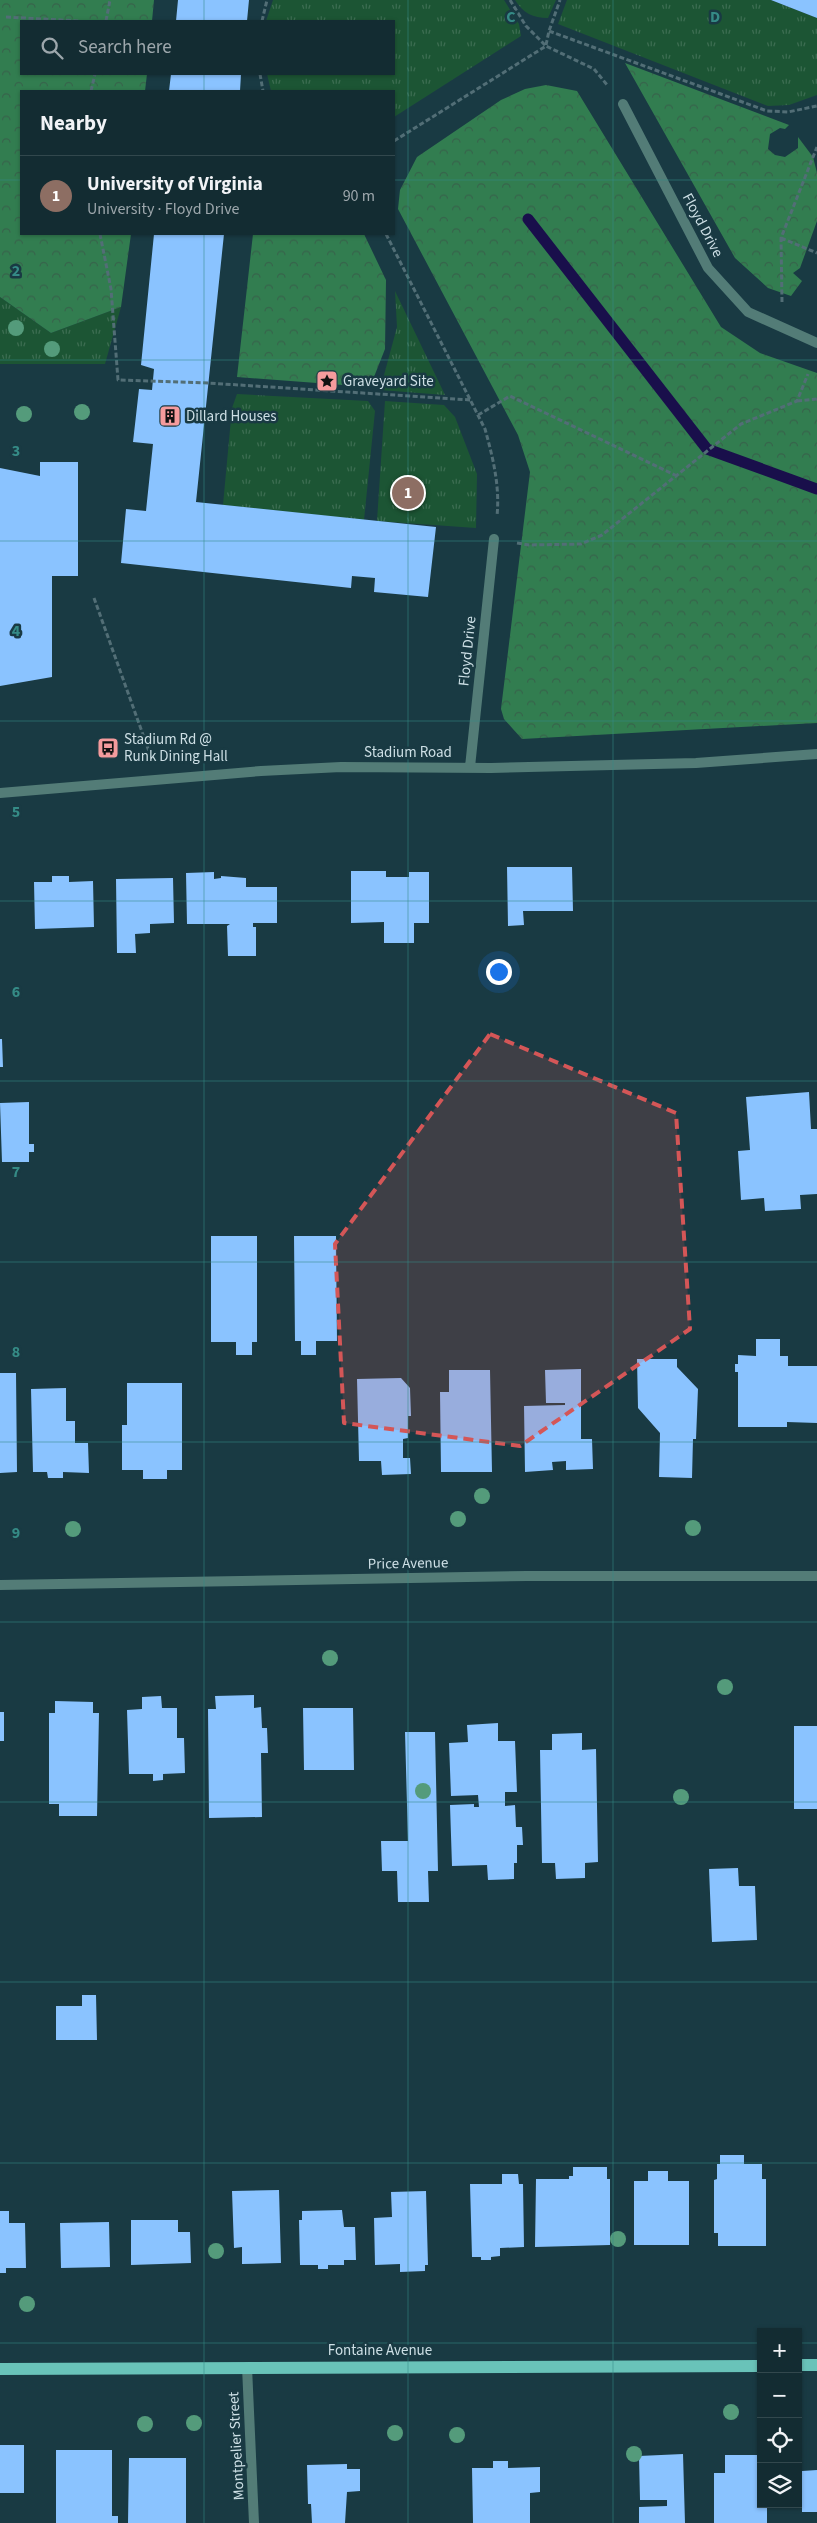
<!DOCTYPE html>
<html lang="en">
<head>
<meta charset="utf-8">
<style>
	:root { --surface:#132c32; --page:#20383e; --text:#f1f3f6; --muted:#9da7ac; --line:#32484d; --accent:#8bbbb9 }
	body { margin:0; font-family:"Source Sans 3",sans-serif; background:var(--page); color:var(--text) }
	.controls { position:absolute; right:15px; bottom:15px; display:grid; overflow:hidden; border-radius:0px; box-shadow:0 1px 4px #0004 }
	.controls button { width:45px; height:45px; display:grid; place-items:center; padding:0; border:0; border-bottom:1px solid var(--line); background:var(--surface); color:var(--text); font:25px sans-serif }
	.you { position:absolute; left:498px; top:971px; width:18px; height:18px; margin:-12px; border:4px solid #fff; border-radius:50%; background:#1a73e8; box-shadow:0 0 0 8px #1a73e833 }
	.badge { display:grid; place-items:center; width:32px; height:32px; border-radius:50%; background:var(--accent); color:#fff; font-size:16px; font-weight:700 }
	.pin { position:absolute; translate:-50% -50%; border:2px solid #fff; box-shadow:0 1px 5px #0006 }
	.list { margin:0; padding:0; list-style:none }
	h2 { display:flex; justify-content:space-between; align-items:center; height:65px; margin:0; padding:0 20px; font-size:21px }
	h2 small { font-size:16px; font-weight:400; color:var(--muted) }
	.list li { display:grid; grid-template-columns:32px 1fr auto; gap:15px; align-items:center; box-sizing:border-box; height:80px; padding:0 20px; border-top:1px solid var(--line) }
	.list b { display:block; font-size:19px; white-space:nowrap }
	.list p { margin:0; font-size:16px; white-space:nowrap; color:var(--muted) }
	.list em { font-size:16px; font-style:normal; color:var(--muted) }
	.icon { flex:none; width:28px; height:28px; fill:none; stroke:currentColor; stroke-width:2; stroke-linecap:round; stroke-linejoin:round }
	.map { position:relative; flex:none; width:817px; height:2523px; overflow:hidden }
	.search { position:absolute; background:var(--surface); box-shadow:0 1px 4px #0004; left:20px; top:20px; width:375px; height:55px; display:flex; align-items:center; gap:12px; box-sizing:border-box; padding:0 18px; border-radius:0px; color:var(--muted); font-size:19px }
	.panel { position:absolute; background:var(--surface); box-shadow:0 1px 4px #0004; left:20px; top:90px; width:375px; height:145px; border-radius:0px }
	.map>svg:first-child { display:block }
</style>
</head>
<body>
<div class="map">
<svg width="817" height="2523" viewBox="0 0 817 2523">
	<defs>
		<pattern id="grass-tufts" width="24" height="20" patternUnits="userSpaceOnUse" patternTransform="scale(1.25)"><rect width="24" height="20" fill="#1c5534"/><path d="M3 7l-1-3M5 7V3M7 7l1-3M15 17l-1-3M17 17v-4M19 17l1-3" fill="none" stroke="#3c6d51"/></pattern>
		<pattern id="forest-crowns" width="20" height="18" patternUnits="userSpaceOnUse" patternTransform="scale(1.25)"><rect width="20" height="18" fill="#327d50"/><path d="M2 6a3 3 0 1 1 6 0M12 15a3 3 0 1 1 6 0" fill="none" stroke="#37634b"/></pattern>
	</defs>
	<rect width="100%" height="100%" fill="#193a43"/>
	<path fill="url(#grass-tufts)" d="M 273,0 L 504,0 L 519,24 L 521,36 L 394,117 L 394,91 L 271,91 L 267,74 L 394,74 L 394,21 L 266,21 Z
		M 515,0 L 556,0 L 548,18 C 533,18 523,13 515,0 Z
		M 567,0 L 771,0 L 817,18 L 817,95 L 789,105 L 768,106 L 558,24 Z
		M 395,291 L 445,395 L 380,390 L 397,327 Z
		M 0,297 L 51,333 L 121,307 L 105,364 L 0,364 Z
		M 237,394 L 368,401 L 375,411 L 364,520 L 223,505 L 232,408 Z
		M 385,401 L 444,405 L 455,417 L 477,474 L 476,528 L 377,521 Z"/>
	<path fill="url(#forest-crowns)" d="M 0,0 L 154,0 L 152,21 L 21,21 L 21,74 L 147,74 L 145,91 L 21,91 L 21,234 L 131,234 L 121,307 L 51,333 L 0,297 Z
		M 625,63 L 789,125 L 785,129 L 780,128 L 770,134 L 768,149 L 775,155 L 785,157 L 798,148 L 798,137 L 813,157 L 817,173 L 817,221 L 800,268 L 793,273 L 802,281 L 791,296 L 768,288 L 735,258 Z
		M 546,85 L 577,91 L 721,327 L 760,353 L 817,373 L 817,723 L 522,739 L 504,719 L 501,709 L 530,472 L 518,435 L 398,209 L 400,190 L 417,157 L 501,100 L 525,89 Z
		M 253,234 L 364,234 L 386,280 L 385,349 L 370,387 L 237,377 Z"/>
	<g fill="none" stroke-linecap="round" stroke-linejoin="round">
		<path stroke="#190f4b" stroke-width="11" d="M 528,219 L 707,449 L 817,489"/>
	</g>
	<path fill="#8ac3ff" d="M 178,0 L 249,0 L 247,21 L 176,21 Z
		M 771,0 L 817,0 L 817,18 Z
		M 171,74 L 241,74 L 240,91 L 169,91 Z
		M 154,234 L 224,234 L 196,502 L 436,527 L 428,597 L 374,592 L 375,578 L 352,576 L 351,588 L 121,563 L 126,509 L 146,511 L 153,444 L 133,442 L 139,389 L 152,390 L 154,369 L 141,365 Z
		M 40,462 L 78,462 L 78,576 L 52,576 L 52,677 L 0,686 L 0,468 L 40,476 Z
		M 507,867 L 572,867 L 573,911 L 523,911 L 524,925 L 508,926 Z
		M 351,871 L 386,871 L 386,877 L 409,877 L 409,872 L 429,872 L 429,923 L 414,923 L 414,943 L 384,943 L 384,922 L 351,923 Z
		M 214,872 L 214,879 L 221,878 L 221,876 L 246,878 L 246,887 L 277,887 L 277,923 L 253,923 L 253,927 L 256,927 L 256,956 L 228,956 L 227,926 L 230,924 L 187,924 L 186,873 Z
		M 52,876 L 69,876 L 69,882 L 93,881 L 94,927 L 35,929 L 34,882 L 52,882 Z
		M 173,878 L 174,923 L 150,924 L 150,933 L 135,934 L 136,953 L 117,953 L 116,879 Z
		M 0,1039 L 2,1039 L 3,1067 L 0,1067 Z
		M 809,1092 L 811,1129 L 817,1129 L 817,1194 L 800,1195 L 801,1209 L 765,1211 L 764,1198 L 741,1200 L 738,1151 L 750,1150 L 746,1097 Z
		M 29,1102 L 29,1144 L 34,1144 L 34,1152 L 29,1152 L 29,1162 L 2,1162 L 0,1103 Z
		M 211,1236 L 257,1236 L 257,1342 L 252,1342 L 252,1355 L 236,1355 L 236,1342 L 211,1342 Z
		M 294,1236 L 336,1236 L 337,1341 L 316,1341 L 316,1355 L 301,1355 L 301,1341 L 295,1341 Z
		M 756,1339 L 780,1339 L 780,1356 L 788,1356 L 788,1366 L 817,1366 L 817,1423 L 787,1422 L 787,1427 L 738,1427 L 738,1372 L 735,1372 L 735,1364 L 738,1364 L 738,1355 L 756,1356 Z
		M 637,1359 L 677,1359 L 677,1367 L 698,1389 L 696,1439 L 693,1439 L 692,1478 L 659,1477 L 660,1433 L 638,1408 Z
		M 581,1369 L 581,1439 L 592,1439 L 593,1469 L 566,1470 L 566,1461 L 552,1462 L 553,1470 L 525,1472 L 524,1406 L 565,1405 L 565,1403 L 546,1403 L 545,1370 Z
		M 449,1370 L 490,1370 L 492,1472 L 441,1472 L 440,1392 L 449,1392 Z
		M 0,1373 L 16,1373 L 17,1472 L 0,1473 Z
		M 401,1378 L 410,1388 L 411,1416 L 408,1416 L 408,1438 L 403,1439 L 403,1458 L 410,1458 L 411,1474 L 382,1475 L 381,1461 L 359,1461 L 357,1379 Z
		M 127,1383 L 182,1383 L 182,1470 L 167,1470 L 167,1479 L 143,1479 L 143,1470 L 122,1470 L 122,1425 L 127,1425 Z
		M 66,1388 L 66,1421 L 75,1421 L 75,1443 L 88,1443 L 89,1473 L 63,1472 L 63,1478 L 48,1478 L 47,1472 L 33,1472 L 31,1389 Z
		M 254,1695 L 254,1708 L 261,1707 L 262,1728 L 267,1728 L 268,1753 L 261,1753 L 262,1817 L 209,1818 L 208,1709 L 216,1709 L 215,1696 Z
		M 161,1696 L 162,1708 L 177,1708 L 177,1738 L 184,1738 L 185,1773 L 163,1774 L 163,1780 L 153,1781 L 153,1774 L 129,1774 L 127,1710 L 142,1709 L 142,1697 Z
		M 55,1701 L 93,1702 L 93,1713 L 99,1713 L 97,1816 L 59,1816 L 59,1804 L 49,1804 L 49,1713 L 55,1713 Z
		M 303,1708 L 353,1708 L 354,1770 L 304,1770 Z
		M 0,1712 L 4,1712 L 4,1741 L 0,1741 Z
		M 498,1723 L 498,1741 L 515,1741 L 517,1792 L 505,1792 L 505,1806 L 515,1805 L 516,1827 L 522,1827 L 523,1845 L 517,1845 L 517,1863 L 514,1863 L 514,1879 L 488,1880 L 487,1865 L 452,1866 L 450,1805 L 474,1804 L 474,1807 L 479,1807 L 478,1795 L 451,1796 L 449,1743 L 468,1742 L 467,1725 Z
		M 794,1726 L 817,1726 L 817,1809 L 794,1809 Z
		M 405,1732 L 435,1732 L 438,1871 L 428,1871 L 429,1902 L 398,1902 L 397,1871 L 382,1871 L 381,1841 L 408,1841 Z
		M 582,1733 L 582,1750 L 596,1749 L 598,1862 L 585,1863 L 585,1878 L 556,1879 L 555,1863 L 542,1863 L 540,1750 L 552,1750 L 552,1734 Z
		M 738,1868 L 739,1886 L 755,1886 L 757,1940 L 712,1942 L 709,1869 Z
		M 82,1995 L 96,1995 L 97,2040 L 56,2040 L 56,2006 L 82,2006 Z
		M 720,2155 L 744,2155 L 744,2164 L 762,2164 L 762,2179 L 766,2179 L 766,2246 L 718,2246 L 718,2233 L 714,2233 L 714,2180 L 717,2179 L 717,2164 L 720,2164 Z
		M 573,2167 L 607,2167 L 607,2179 L 610,2179 L 610,2245 L 535,2247 L 536,2179 L 569,2179 L 569,2176 L 573,2176 Z
		M 648,2171 L 668,2171 L 668,2181 L 689,2181 L 689,2245 L 634,2245 L 634,2181 L 648,2181 Z
		M 502,2174 L 518,2174 L 519,2184 L 523,2184 L 524,2247 L 500,2248 L 500,2256 L 491,2257 L 491,2260 L 481,2260 L 481,2257 L 472,2257 L 470,2184 L 502,2184 Z
		M 279,2190 L 281,2263 L 242,2264 L 242,2247 L 234,2248 L 232,2191 Z
		M 426,2191 L 428,2265 L 425,2265 L 425,2271 L 400,2272 L 400,2264 L 375,2265 L 374,2218 L 392,2217 L 391,2192 Z
		M 342,2210 L 344,2227 L 355,2227 L 356,2260 L 344,2260 L 344,2265 L 328,2265 L 328,2269 L 318,2269 L 318,2265 L 300,2265 L 299,2220 L 302,2220 L 302,2211 Z
		M 0,2211 L 9,2211 L 9,2223 L 25,2223 L 26,2268 L 6,2268 L 6,2273 L 0,2273 Z
		M 131,2220 L 178,2220 L 178,2232 L 190,2232 L 191,2263 L 131,2265 Z
		M 109,2222 L 110,2267 L 61,2268 L 60,2223 Z
		M 0,2445 L 24,2445 L 24,2493 L 0,2493 Z
		M 56,2450 L 112,2450 L 112,2516 L 118,2516 L 118,2523 L 56,2523 Z
		M 683,2454 L 685,2523 L 639,2523 L 639,2507 L 667,2506 L 667,2500 L 640,2500 L 639,2456 Z
		M 725,2455 L 761,2455 L 761,2504 L 767,2504 L 767,2523 L 714,2523 L 714,2473 L 725,2473 Z
		M 129,2458 L 186,2458 L 186,2523 L 128,2523 Z
		M 493,2461 L 508,2461 L 508,2468 L 540,2467 L 540,2492 L 530,2493 L 530,2523 L 473,2523 L 472,2468 L 493,2468 Z
		M 347,2464 L 347,2469 L 360,2469 L 360,2491 L 347,2492 L 345,2523 L 312,2523 L 311,2504 L 308,2504 L 307,2465 Z
		M 817,2470 L 817,2512 L 802,2512 L 802,2471 Z"/>
	<g fill="none" stroke-linecap="round" stroke-linejoin="round">
		<path stroke="#526e76" stroke-width="3" stroke-dasharray="5 2.5" stroke-linecap="butt" d="M 510,0 L 526,26 L 546,46
			M 6,17 L 79,21
			M 106,21 L 110,0
			M 262,21 L 267,0
			M 549,31 L 767,111 L 788,112 L 817,106
			M 546,45 L 549,31 L 560,0
			M 260,74 L 263,91
			M 91,91 L 95,74
			M 394,141 L 546,46 L 594,69 L 608,86
			M 100,234 L 111,289 L 118,380 L 208,383 L 471,400
			M 386,234 L 485,429 C 493,458 500,486 497,516
			M 781,238 L 817,253
			M 782,302 L 781,238 L 817,147
			M 797,401 L 817,399
			M 478,415 L 510,396 L 677,476
			M 517,543 L 529,545 L 581,544 L 602,535 L 741,424 L 797,401 L 808,374
			M 94,598 L 151,757"/>
		<path stroke="#537c77" stroke-width="10" d="M 623,104 L 708,268 L 748,312 L 817,343
			M 470,767 L 494,539
			M 0,793 L 261,771 L 341,767 L 491,768 L 696,763 L 817,754
			M 0,1585 L 527,1576 L 817,1576
			M 247,2367 L 254,2523"/>
		<path stroke="#69c3b9" stroke-width="12" d="M 798,2365 L 817,2365
			M 0,2369 L 761,2366"/>
	</g>
	<g fill="#549b7b">
		<circle cx="16" cy="328" r="8"/>
		<circle cx="52" cy="349" r="8"/>
		<circle cx="82" cy="412" r="8"/>
		<circle cx="24" cy="414" r="8"/>
		<circle cx="482" cy="1496" r="8"/>
		<circle cx="458" cy="1519" r="8"/>
		<circle cx="693" cy="1528" r="8"/>
		<circle cx="73" cy="1529" r="8"/>
		<circle cx="330" cy="1658" r="8"/>
		<circle cx="725" cy="1687" r="8"/>
		<circle cx="423" cy="1791" r="8"/>
		<circle cx="681" cy="1797" r="8"/>
		<circle cx="618" cy="2239" r="8"/>
		<circle cx="216" cy="2251" r="8"/>
		<circle cx="27" cy="2304" r="8"/>
		<circle cx="731" cy="2412" r="8"/>
		<circle cx="194" cy="2423" r="8"/>
		<circle cx="145" cy="2424" r="8"/>
		<circle cx="395" cy="2433" r="8"/>
		<circle cx="457" cy="2435" r="8"/>
		<circle cx="634" cy="2454" r="8"/>
	</g>
	<path fill="#d45657" fill-opacity="0.2" stroke="#d45657" stroke-width="4" stroke-dasharray="10 6" stroke-linejoin="round" d="M 490,1034 L 676,1113 L 690,1329 L 520,1446 L 344,1423 L 335,1244 Z"/>
	<path fill="none" stroke="#358b86" stroke-width="1" stroke-opacity="0.55" d="M 204,0 L 204,21M 408,0 L 408,2523M 613,0 L 613,2523M 204,74 L 204,91M 0,180 L 21,180M 394,180 L 817,180M 204,234 L 204,2523M 0,360 L 817,360M 0,541 L 817,541M 0,721 L 817,721M 0,901 L 817,901M 0,1081 L 817,1081M 0,1262 L 817,1262M 0,1442 L 817,1442M 0,1622 L 817,1622M 0,1802 L 817,1802M 0,1982 L 817,1982M 0,2163 L 817,2163M 0,2343 L 761,2343M 798,2343 L 817,2343"/>
	<defs>
		<g id="sight-square" transform="scale(1.125)"><rect x="-9" y="-9" width="18" height="18" rx="4" fill="#f59b9d" stroke="#193a43"/><path d="M0-6L1.8-2.2L6-1.7L2.9 1.2L3.7 5.4L0 3.3L-3.7 5.4L-2.9 1.2L-6-1.7L-1.8-2.2Z" fill="#111"/></g>
		<g id="building-square" transform="scale(1.125)"><rect x="-9" y="-9" width="18" height="18" rx="4" fill="#f59b9d" stroke="#193a43"/><path d="M-4-6H4V6H1V3H-1V6H-4ZM-2.5-4.3h1.7v1.8h-1.7ZM.8-4.3h1.7v1.8H.8ZM-2.5-1h1.7V.8h-1.7ZM.8-1h1.7V.8H.8Z" fill="#111"/></g>
		<g id="bus-square" transform="scale(1.125)"><rect x="-9" y="-9" width="18" height="18" rx="4" fill="#f59b9d" stroke="#193a43"/><path d="M-5-6H5V4H4V6H2V4H-2V6H-4V4H-5ZM-3.5-4V0h7V-4ZM-3.5 1.2v1.5H-2V1.2ZM2 1.2v1.5H3.5V1.2Z" fill="#111"/></g>
	</defs>
	<g fill-rule="evenodd">
		<use href="#sight-square" x="327" y="381"/>
		<use href="#building-square" x="170" y="416"/>
		<use href="#bus-square" x="108" y="748"/>
	</g>
	<g text-anchor="middle" stroke-width="5" stroke-linejoin="round" paint-order="stroke">
		<g font-size="15" fill="#cddfe5" stroke="#193a43">
			<text transform="translate(703 225) rotate(62)" y="5">Floyd Drive</text>
			<text transform="translate(467 651) rotate(-84)" y="5">Floyd Drive</text>
			<text x="408" y="757">Stadium Road</text>
			<text transform="translate(408 1563) rotate(-1)" y="5">Price Avenue</text>
			<text x="380" y="2355">Fontaine Avenue</text>
			<text transform="translate(236 2446) rotate(-93)" y="5">Montpelier Street</text>
		</g>
		<g font-size="15" fill="#cddfe5" stroke="#193a43" text-anchor="start">
			<text x="343" y="386">Graveyard Site</text>
			<text x="186" y="421">Dillard Houses</text>
			<text x="124" y="744">Stadium Rd @<tspan x="124" dy="17">Runk Dining Hall</tspan></text>
		</g>
	</g>
	<g font-size="16" text-anchor="middle" font-weight="bold" fill="#358b86" stroke="#193a43" stroke-width="5" stroke-linejoin="round" paint-order="stroke">
		<text x="511" y="22">C</text>
		<text x="715" y="22">D</text>
		<text x="16" y="276">2</text>
		<text x="16" y="456">3</text>
		<text x="16" y="636">4</text>
		<text x="16" y="817">5</text>
		<text x="16" y="997">6</text>
		<text x="16" y="1177">7</text>
		<text x="16" y="1357">8</text>
		<text x="16" y="1538">9</text>
	</g>
</svg>
<div class="controls">
<button>+</button>
<button>−</button>
<button><svg class="icon" aria-label="locate" viewBox="0 0 24 24"><circle cx="12" cy="12" r="6"/><path d="M12 2v4M12 18v4M2 12h4M18 12h4"/></svg></button>
<button><svg class="icon" aria-label="layers" viewBox="0 0 24 24"><path d="M12 4l9 5-9 5-9-5zM3 14l9 5 9-5"/></svg></button>
</div>
<div class="you"></div>
<div class="pin badge" style="left:408px;top:493px;background:#8d6e63">1</div>
<div class="search"><svg class="icon" aria-label="search" viewBox="0 0 24 24"><circle cx="10" cy="10" r="6"/><path d="M15 15l6 6"/></svg>Search here</div>
<section class="panel">
<h2>Nearby<small></small></h2>
<ul class="list">
<li><span class="badge" style="background:#8d6e63">1</span><div><b>University of Virginia</b><p>University · Floyd Drive</p></div><em>90 m</em></li>
</ul>
</section>
</div>
</body>
</html>
